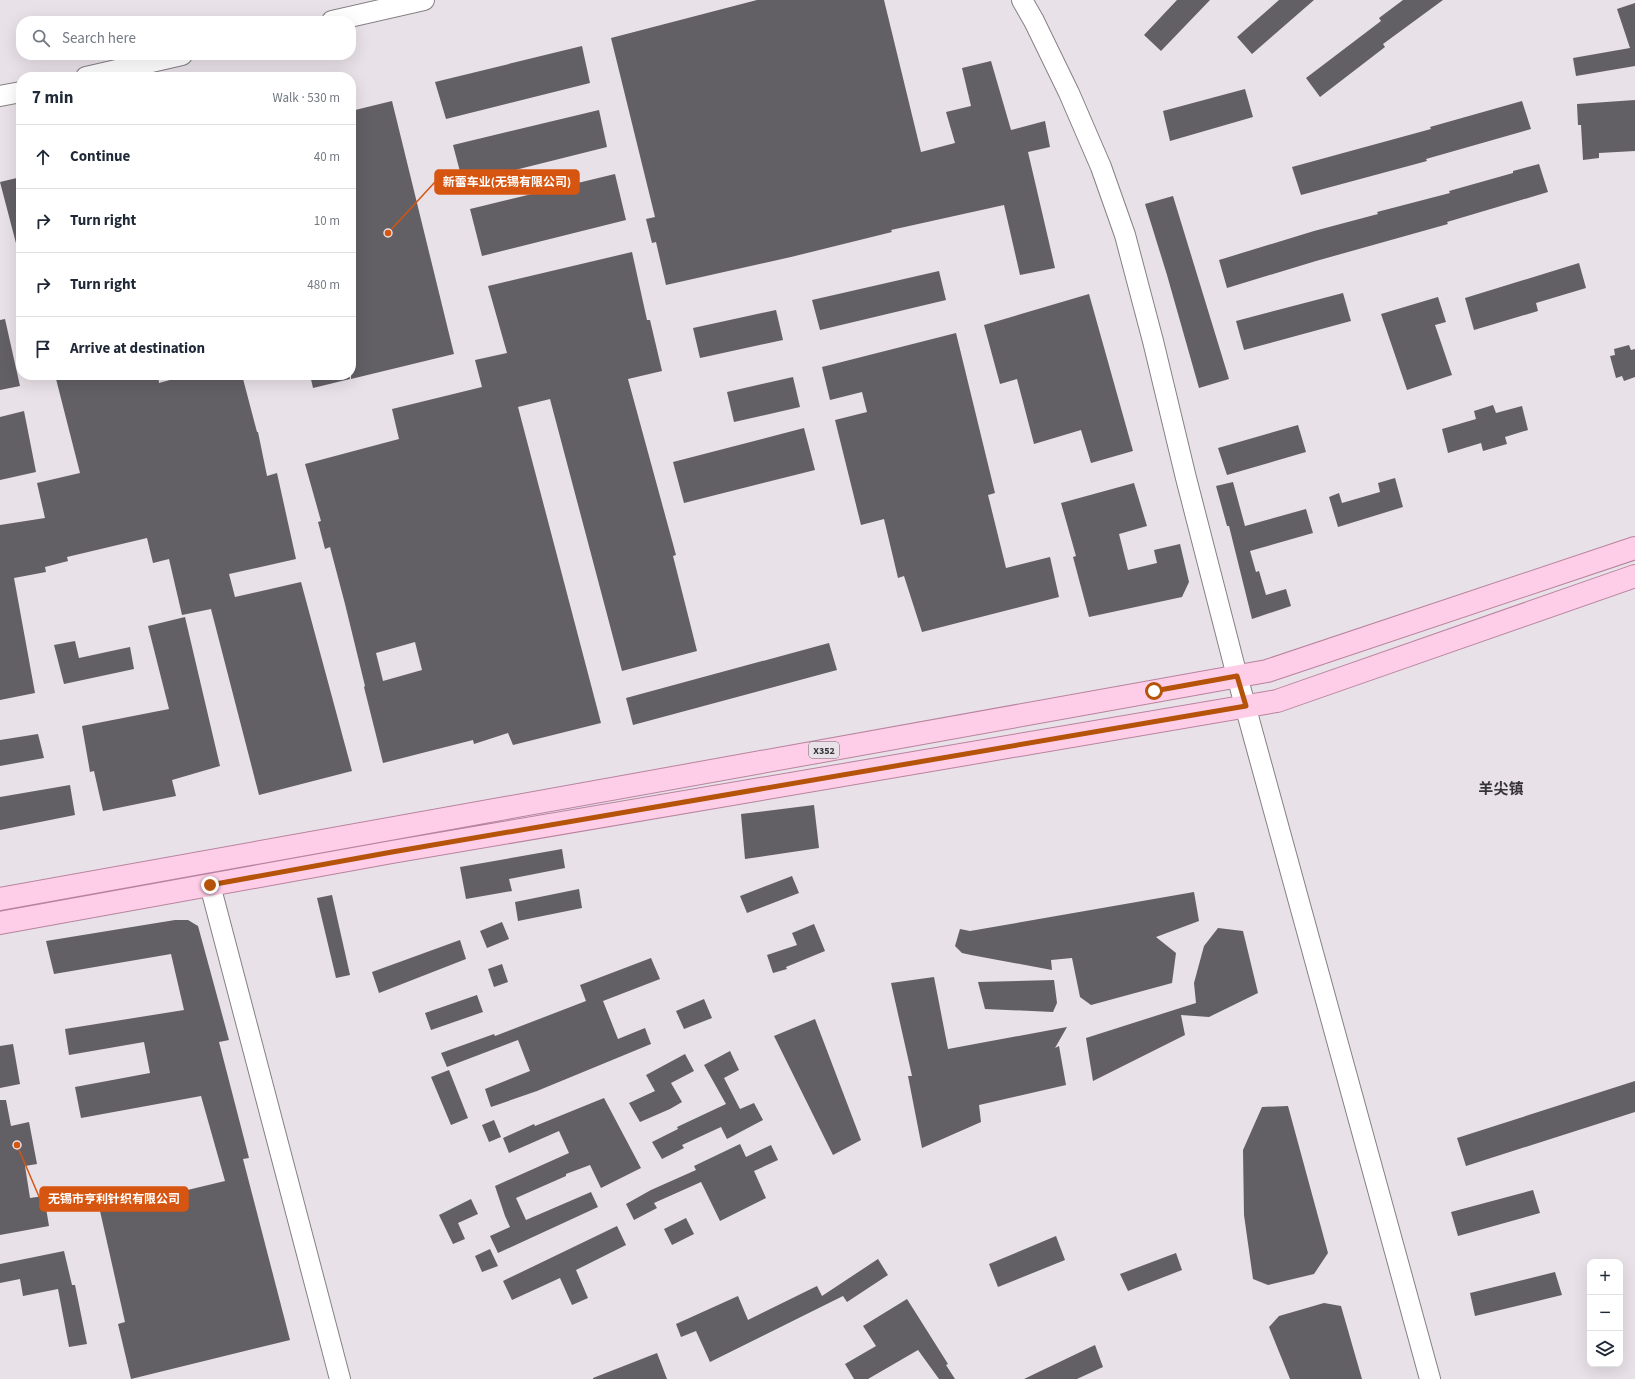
<!DOCTYPE html>
<html lang="en">
<head>
<meta charset="utf-8">
<style>
	:root { --surface:#fff; --page:#f6f6f7; --text:#1f2937; --muted:#747a83; --line:#e0e1e3 }
	body { margin:0; font-family:"Source Sans 3","Noto Sans SC",sans-serif; background:var(--page); color:var(--text) }
	.controls { position:absolute; right:12px; bottom:12px; display:grid; overflow:hidden; border-radius:8px; box-shadow:0 4px 16px #0002 }
	.controls button { width:36px; height:36px; display:grid; place-items:center; padding:0; border:0; border-bottom:1px solid var(--line); background:var(--surface); color:var(--text); font:20px sans-serif }
	.stop { position:absolute; width:12px; height:12px; margin:-9px; border:3px solid #b45309; border-radius:50%; background:#fff }
	.stop.end { background:#b45309; border-color:#fff; box-shadow:0 1px 4px #0008 }
	.list { margin:0; padding:0; list-style:none }
	h2 { display:flex; justify-content:space-between; align-items:center; height:52px; margin:0; padding:0 16px; font-size:17px }
	h2 small { font-size:13px; font-weight:400; color:var(--muted) }
	.list li { display:grid; grid-template-columns:26px 1fr auto; gap:12px; align-items:center; box-sizing:border-box; height:64px; padding:0 16px; border-top:1px solid var(--line) }
	.list b { display:block; font-size:15px; white-space:nowrap }
	.list em { font-size:13px; font-style:normal; color:var(--muted) }
	.icon { flex:none; width:22px; height:22px; fill:none; stroke:currentColor; stroke-width:2; stroke-linecap:round; stroke-linejoin:round }
	.map { position:relative; flex:none; width:1635px; height:1379px; overflow:hidden }
	.search { position:absolute; background:var(--surface); box-shadow:0 4px 16px #0002; left:16px; top:16px; width:340px; height:44px; display:flex; align-items:center; gap:10px; box-sizing:border-box; padding:0 14px; border-radius:16px; color:var(--muted); font-size:15px }
	.panel { position:absolute; background:var(--surface); box-shadow:0 4px 16px #0002; left:16px; top:72px; width:340px; height:308px; border-radius:16px }
	.map>svg:first-child { display:block }
</style>
</head>
<body>
<div class="map">
<svg width="1635" height="1379" viewBox="0 0 1635 1379">
	<rect width="100%" height="100%" fill="#e8e1e7"/>
	<path fill="#625f65" fill-rule="evenodd" d="M 757,0 L 884,0 L 921,152 L 955,143 L 946,112 L 971,106 L 962,68 L 991,61 L 1011,130 L 1045,121 L 1050,147 L 1028,152 L 1055,268 L 1020,275 L 1004,205 L 891,230 L 892,232 L 791,257 L 666,285 L 656,242 L 652,243 L 646,219 L 655,217 L 611,38 Z
		M 1177,0 L 1210,0 L 1161,51 L 1144,35 Z
		M 1279,0 L 1314,0 L 1252,54 L 1237,37 Z
		M 1403,0 L 1443,0 L 1383,44 L 1385,47 L 1320,97 L 1306,78 L 1381,21 L 1379,18 Z
		M 1635,3 L 1635,66 L 1576,76 L 1573,58 L 1630,48 L 1617,9 Z
		M 582,46 L 590,83 L 446,119 L 435,82 Z
		M 1245,89 L 1253,117 L 1170,141 L 1163,111 Z
		M 1635,100 L 1635,151 L 1599,153 L 1599,158 L 1583,160 L 1581,125 L 1578,125 L 1577,104 Z
		M 392,101 L 454,354 L 351,379 L 351,111 Z
		M 1522,101 L 1531,129 L 1426,159 L 1427,161 L 1301,195 L 1292,167 L 1431,129 L 1430,127 Z
		M 599,110 L 607,147 L 463,183 L 453,145 Z
		M 1539,164 L 1548,192 L 1447,222 L 1448,224 L 1316,261 L 1227,288 L 1219,260 L 1314,231 L 1378,214 L 1377,212 L 1450,193 L 1449,191 L 1513,173 L 1513,171 Z
		M 615,174 L 626,220 L 482,256 L 470,209 Z
		M 21,177 L 21,247 L 17,247 L 0,182 Z
		M 1173,196 L 1229,379 L 1199,388 L 1167,275 L 1145,204 Z
		M 632,252 L 647,320 L 650,320 L 662,371 L 628,379 L 676,555 L 673,556 L 697,651 L 622,671 L 550,399 L 518,407 L 601,723 L 513,745 L 508,733 L 474,744 L 473,740 L 383,763 L 364,687 L 365,686 L 345,604 L 330,547 L 325,549 L 318,522 L 321,521 L 305,464 L 399,439 L 392,409 L 482,387 L 475,360 L 507,353 L 488,286 ZM 415,642 L 422,670 L 383,681 L 376,653 Z
		M 1579,263 L 1586,288 L 1536,303 L 1538,311 L 1474,330 L 1465,298 Z
		M 939,271 L 946,300 L 820,330 L 812,300 Z
		M 1343,293 L 1351,321 L 1244,350 L 1236,321 Z
		M 1089,294 L 1133,451 L 1091,463 L 1081,430 L 1034,444 L 1017,379 L 1000,384 L 984,325 Z
		M 1438,297 L 1446,322 L 1435,325 L 1452,375 L 1407,390 L 1381,314 Z
		M 776,310 L 783,340 L 700,358 L 693,328 Z
		M 5,319 L 20,386 L 0,390 L 0,320 Z
		M 956,333 L 995,493 L 988,495 L 1006,568 L 1050,557 L 1059,597 L 922,632 L 904,576 L 898,578 L 884,519 L 861,525 L 835,420 L 867,412 L 862,392 L 830,400 L 822,367 Z
		M 1629,345 L 1631,350 L 1635,349 L 1635,377 L 1624,381 L 1622,376 L 1616,378 L 1610,356 L 1615,355 L 1614,349 Z
		M 55,375 L 158,375 L 159,383 L 188,375 L 242,375 L 257,432 L 258,432 L 267,476 L 277,473 L 296,559 L 229,574 L 235,597 L 301,582 L 352,771 L 259,795 L 211,609 L 182,615 L 169,559 L 153,563 L 147,538 L 67,557 L 68,561 L 45,567 L 46,572 L 14,578 L 35,693 L 0,700 L 0,525 L 45,518 L 37,483 L 80,473 Z
		M 310,375 L 349,375 L 350,379 L 313,388 Z
		M 793,377 L 800,407 L 734,422 L 727,392 Z
		M 1493,405 L 1496,413 L 1522,406 L 1528,430 L 1505,437 L 1507,444 L 1483,451 L 1481,443 L 1448,453 L 1442,429 L 1476,419 L 1474,411 Z
		M 24,411 L 36,472 L 0,480 L 0,417 Z
		M 1298,425 L 1306,452 L 1227,475 L 1218,448 Z
		M 804,428 L 815,470 L 684,503 L 673,462 Z
		M 1395,478 L 1403,507 L 1338,527 L 1329,497 L 1339,493 L 1342,503 L 1380,492 L 1378,483 Z
		M 1233,482 L 1245,526 L 1306,509 L 1313,533 L 1250,551 L 1256,572 L 1259,571 L 1266,595 L 1286,589 L 1291,606 L 1252,619 L 1229,526 L 1227,526 L 1216,486 Z
		M 1134,483 L 1147,526 L 1119,534 L 1128,570 L 1157,563 L 1154,550 L 1180,544 L 1189,582 L 1182,597 L 1089,617 L 1073,557 L 1076,556 L 1061,503 Z
		M 185,617 L 220,766 L 172,780 L 176,796 L 103,811 L 94,771 L 90,772 L 82,726 L 169,709 L 148,626 Z
		M 75,641 L 79,658 L 130,647 L 134,669 L 64,684 L 54,645 Z
		M 829,643 L 837,670 L 633,725 L 626,698 Z
		M 38,734 L 44,758 L 0,766 L 0,740 Z
		M 70,785 L 75,815 L 0,830 L 0,797 Z
		M 814,805 L 819,848 L 745,859 L 741,814 Z
		M 562,849 L 565,868 L 509,879 L 512,891 L 466,899 L 460,867 Z
		M 792,876 L 799,893 L 747,913 L 740,896 Z
		M 579,889 L 582,908 L 518,921 L 515,902 Z
		M 1194,892 L 1199,921 L 1156,937 L 1176,953 L 1172,983 L 1091,1005 L 1080,997 L 1072,958 L 1051,960 L 1052,970 L 971,955 L 962,953 L 955,946 L 960,929 L 970,931 Z
		M 332,895 L 350,975 L 336,978 L 317,898 Z
		M 175,920 L 188,920 L 198,926 L 201,937 L 229,1040 L 219,1042 L 249,1158 L 243,1159 L 290,1340 L 131,1379 L 118,1324 L 125,1322 L 100,1211 L 225,1181 L 201,1096 L 81,1118 L 75,1087 L 150,1073 L 144,1042 L 69,1055 L 65,1029 L 184,1010 L 171,954 L 54,974 L 46,941 Z
		M 502,922 L 509,939 L 487,948 L 480,931 Z
		M 814,924 L 825,951 L 786,967 L 787,969 L 773,973 L 767,955 L 797,945 L 792,933 Z
		M 1218,928 L 1243,931 L 1258,993 L 1209,1017 L 1181,1015 L 1185,1035 L 1093,1081 L 1086,1038 L 1196,1003 L 1194,983 L 1204,946 Z
		M 460,940 L 466,959 L 379,993 L 372,972 Z
		M 651,958 L 660,979 L 603,1001 L 618,1039 L 645,1028 L 651,1044 L 537,1091 L 491,1107 L 485,1089 L 530,1071 L 518,1040 L 447,1067 L 441,1053 L 494,1034 L 495,1036 L 586,1001 L 580,985 Z
		M 502,964 L 508,982 L 494,987 L 488,969 Z
		M 934,977 L 948,1049 L 1067,1027 L 1055,1048 L 1059,1046 L 1066,1085 L 979,1105 L 981,1122 L 922,1148 L 908,1076 L 912,1076 L 891,983 Z
		M 1054,980 L 1057,1003 L 1053,1012 L 985,1009 L 978,982 Z
		M 477,995 L 483,1012 L 431,1030 L 425,1013 Z
		M 704,999 L 712,1018 L 684,1029 L 676,1011 Z
		M 815,1019 L 861,1140 L 833,1155 L 774,1036 Z
		M 13,1044 L 20,1084 L 0,1088 L 0,1046 Z
		M 730,1051 L 739,1070 L 724,1078 L 740,1109 L 754,1103 L 763,1120 L 727,1139 L 721,1127 L 682,1145 L 684,1148 L 662,1159 L 652,1142 L 678,1129 L 677,1127 L 726,1104 L 704,1065 Z
		M 685,1054 L 694,1071 L 671,1083 L 682,1102 L 670,1109 L 640,1122 L 629,1103 L 655,1091 L 646,1075 Z
		M 449,1070 L 468,1118 L 451,1125 L 431,1077 Z
		M 1635,1081 L 1635,1112 L 1466,1166 L 1457,1138 Z
		M 604,1098 L 641,1168 L 601,1188 L 590,1165 L 566,1174 L 566,1176 L 516,1198 L 526,1220 L 591,1192 L 598,1207 L 498,1253 L 490,1236 L 510,1227 L 505,1216 L 495,1186 L 569,1153 L 559,1131 L 509,1153 L 503,1138 L 534,1124 L 535,1126 Z
		M 0,1100 L 6,1100 L 11,1126 L 29,1122 L 37,1164 L 25,1166 L 30,1198 L 44,1196 L 49,1226 L 0,1235 Z
		M 1288,1106 L 1328,1253 L 1314,1274 L 1268,1285 L 1253,1279 L 1244,1215 L 1243,1150 L 1262,1107 Z
		M 494,1120 L 501,1137 L 489,1142 L 482,1125 Z
		M 740,1144 L 746,1157 L 771,1145 L 778,1160 L 754,1171 L 766,1198 L 720,1221 L 701,1182 L 654,1203 L 657,1208 L 634,1220 L 626,1204 L 651,1190 L 696,1170 L 694,1166 Z
		M 1533,1190 L 1540,1213 L 1458,1236 L 1451,1212 Z
		M 471,1199 L 478,1214 L 458,1223 L 465,1239 L 453,1244 L 439,1215 Z
		M 686,1218 L 694,1234 L 672,1245 L 664,1229 Z
		M 617,1226 L 626,1245 L 576,1270 L 588,1298 L 572,1305 L 560,1278 L 512,1300 L 503,1281 Z
		M 1056,1236 L 1065,1260 L 998,1287 L 989,1264 Z
		M 490,1249 L 498,1266 L 482,1272 L 475,1256 Z
		M 64,1251 L 72,1285 L 75,1285 L 87,1344 L 69,1347 L 58,1289 L 23,1296 L 20,1279 L 0,1283 L 0,1264 Z
		M 1176,1253 L 1182,1270 L 1128,1291 L 1120,1274 Z
		M 878,1259 L 888,1275 L 847,1302 L 843,1296 L 710,1362 L 696,1331 L 681,1337 L 676,1324 L 738,1296 L 748,1320 L 817,1286 L 822,1296 Z
		M 1555,1272 L 1562,1295 L 1475,1316 L 1470,1293 Z
		M 907,1299 L 948,1364 L 946,1365 L 955,1379 L 939,1379 L 918,1350 L 868,1379 L 854,1379 L 845,1364 L 876,1346 L 863,1326 Z
		M 1324,1303 L 1341,1306 L 1362,1379 L 1290,1379 L 1269,1327 L 1279,1316 Z
		M 1095,1345 L 1103,1367 L 1077,1379 L 1024,1379 Z
		M 657,1353 L 667,1379 L 593,1379 L 593,1378 Z"/>
	<g fill="none" stroke-linecap="round" stroke-linejoin="round">
		<g stroke="#868085" stroke-width="22">
			<path id="secondary" d="M 1022,0 L 1034,21 L 1069,93 L 1101,167 L 1125,235 L 1153,341 L 1186,478 L 1237,676 L 1430,1379
				M 332,21 L 424,0
				M 86,77 L 182,55
				M 0,96 L 21,92
				M 210,885 L 340,1379"/>
		</g>
		<g stroke="#b8839f" stroke-width="24">
			<path id="primary" d="M 0,899 L 1267,671 L 1635,548
				M 0,923 L 392,852 L 1277,701 L 1635,576"/>
		</g>
		<use href="#secondary" stroke="#fff" stroke-width="20"/>
		<use href="#primary" stroke="#fecee8" stroke-width="22"/>
	</g>
	<g fill="none" stroke-linecap="round" stroke-linejoin="round">
		<path stroke="#b45309" stroke-width="5" d="M 210,885 L 392,852 L 1246,706 L 1237,676 L 1154,691"/>
	</g>
	<g text-anchor="middle" stroke-width="4" stroke-linejoin="round" paint-order="stroke">
		<rect fill="#e8e1e7" stroke="#6b676a" stroke-width="1" x="809" y="742" width="30" height="16" rx="3"/>
		<g font-size="10" font-weight="bold" fill="#353335">
			<text x="824" y="754">X352</text>
		</g>
		<g font-size="15" font-weight="bold" fill="#353335" stroke="#e8e1e7">
			<text x="1501" y="794">羊尖镇</text>
		</g>
	</g>
	<path fill="none" stroke="#d65510" stroke-width="1.5" d="M388 233L435 182M17 1145L40 1199"/>
	<g fill="#d65510" stroke="#e8e1e7" stroke-width="1.5">
		<circle cx="388" cy="233" r="4"/>
		<circle cx="17" cy="1145" r="4"/>
	</g>
	<g fill="#d65510" stroke="#d65510" stroke-width="1.5">
		<rect x="435" y="170" width="144" height="24" rx="4"/>
		<rect x="40" y="1187" width="148" height="24" rx="4"/>
	</g>
	<g font-size="12" text-anchor="middle" font-weight="bold" fill="#fff">
		<text x="507" y="186">新蕾车业(无锡有限公司)</text>
		<text x="114" y="1203">无锡市亨利针织有限公司</text>
	</g>
</svg>
<div class="controls">
<button>+</button>
<button>−</button>
<button><svg class="icon" aria-label="layers" viewBox="0 0 24 24"><path d="M12 4l9 5-9 5-9-5zM3 14l9 5 9-5"/></svg></button>
</div>
<div class="stop" style="left:1154px;top:691px"></div>
<div class="stop end" style="left:210px;top:885px"></div>
<div class="search"><svg class="icon" aria-label="search" viewBox="0 0 24 24"><circle cx="10" cy="10" r="6"/><path d="M15 15l6 6"/></svg>Search here</div>
<section class="panel">
<h2>7 min<small>Walk · 530 m</small></h2>
<ul class="list">
<li><svg class="icon" aria-label="ahead" viewBox="0 0 24 24"><path d="M12 20V5M6 11l6-6 6 6"/></svg><div><b>Continue</b></div><em>40 m</em></li>
<li><svg class="icon" aria-label="right" viewBox="0 0 24 24"><path d="M7 20v-9h11M14 6l5 5-5 5"/></svg><div><b>Turn right</b></div><em>10 m</em></li>
<li><svg class="icon" aria-label="right" viewBox="0 0 24 24"><path d="M7 20v-9h11M14 6l5 5-5 5"/></svg><div><b>Turn right</b></div><em>480 m</em></li>
<li><svg class="icon" aria-label="arrive" viewBox="0 0 24 24"><path d="M6 21V4h12l-3 4 3 4H6"/></svg><div><b>Arrive at destination</b></div></li>
</ul>
</section>
</div>
</body>
</html>
